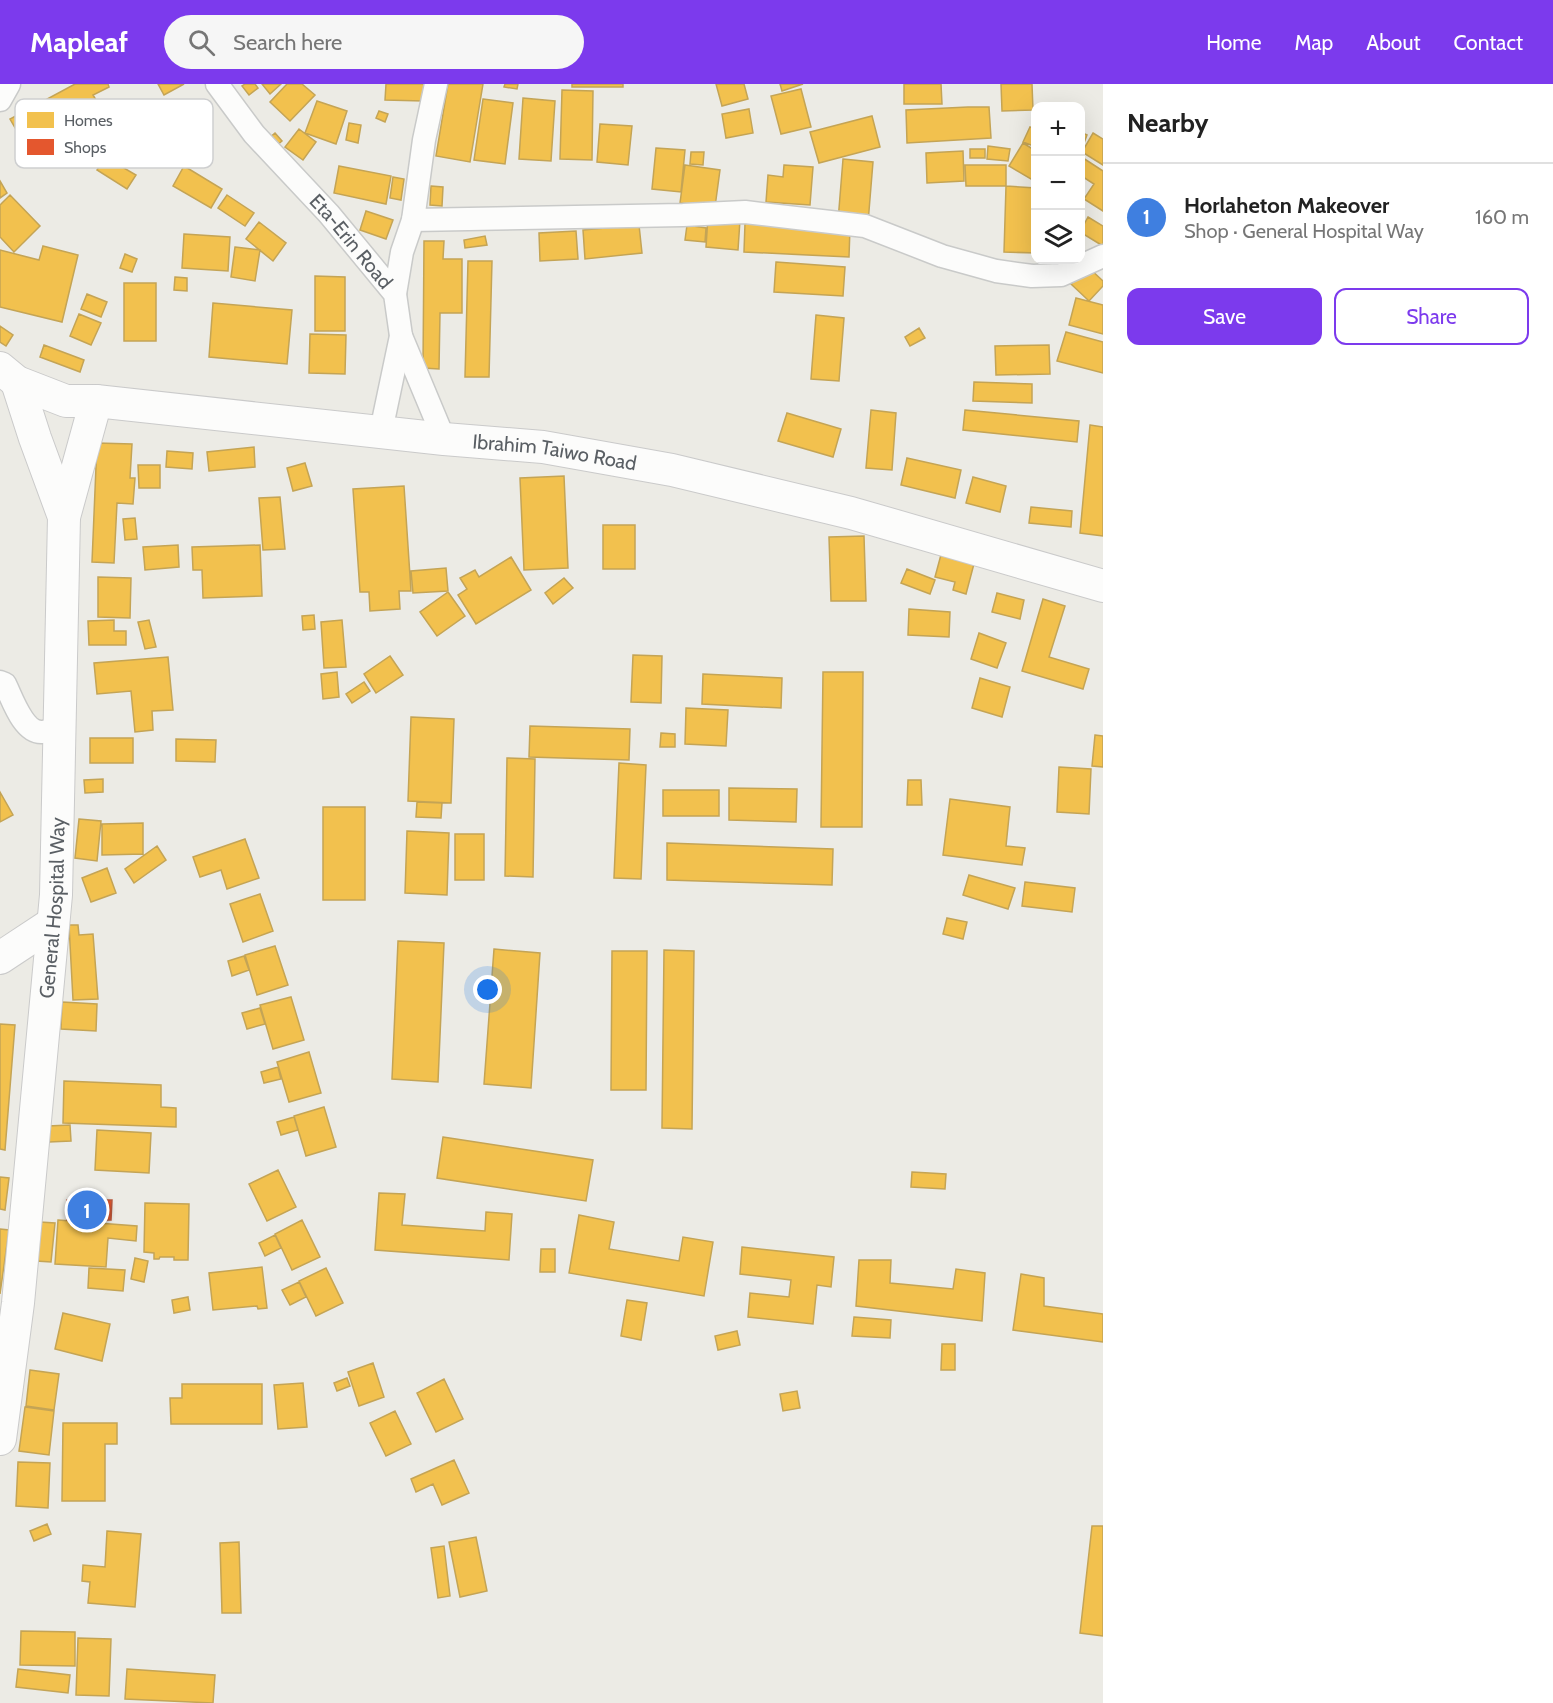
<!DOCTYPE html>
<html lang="en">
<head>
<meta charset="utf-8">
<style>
	:root { --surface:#fff; --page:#f6f6f6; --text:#222; --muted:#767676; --line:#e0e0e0; --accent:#7c3aed }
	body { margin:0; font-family:Cabin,sans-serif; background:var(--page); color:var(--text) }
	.controls { position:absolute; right:18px; top:18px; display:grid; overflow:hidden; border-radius:12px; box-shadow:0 6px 24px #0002 }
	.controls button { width:54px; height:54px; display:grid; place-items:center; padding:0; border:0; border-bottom:2px solid var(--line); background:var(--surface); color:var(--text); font:30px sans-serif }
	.you { position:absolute; left:488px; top:906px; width:21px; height:21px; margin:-15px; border:4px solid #fff; border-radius:50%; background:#1a73e8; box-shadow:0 0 0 9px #1a73e833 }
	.badge { display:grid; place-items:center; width:39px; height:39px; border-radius:50%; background:var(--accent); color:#fff; font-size:20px; font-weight:700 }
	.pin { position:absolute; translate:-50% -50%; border:3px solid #fff; box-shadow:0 2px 6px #0006 }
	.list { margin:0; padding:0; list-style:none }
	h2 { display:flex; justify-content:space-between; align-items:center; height:78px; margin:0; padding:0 24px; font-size:26px }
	h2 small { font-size:20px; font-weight:400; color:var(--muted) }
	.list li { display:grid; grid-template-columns:39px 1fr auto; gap:18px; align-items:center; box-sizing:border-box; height:108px; padding:0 24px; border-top:2px solid var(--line) }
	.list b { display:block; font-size:22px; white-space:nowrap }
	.list p { margin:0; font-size:20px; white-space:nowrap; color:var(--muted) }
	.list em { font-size:20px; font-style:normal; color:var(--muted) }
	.actions { display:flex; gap:12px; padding:18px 24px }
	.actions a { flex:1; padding:14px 0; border:2px solid var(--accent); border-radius:12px; text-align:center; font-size:21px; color:var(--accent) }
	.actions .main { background:var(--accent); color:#fff }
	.icon { flex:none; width:33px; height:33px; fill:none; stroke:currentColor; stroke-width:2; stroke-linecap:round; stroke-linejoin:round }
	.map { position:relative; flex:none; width:1103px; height:1619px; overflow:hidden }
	header { display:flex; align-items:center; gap:36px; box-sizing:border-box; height:84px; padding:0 30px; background:var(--accent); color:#fff }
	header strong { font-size:28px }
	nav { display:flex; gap:33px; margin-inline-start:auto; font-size:21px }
	.search { width:420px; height:54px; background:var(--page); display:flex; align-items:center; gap:15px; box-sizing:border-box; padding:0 21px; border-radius:33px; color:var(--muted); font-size:22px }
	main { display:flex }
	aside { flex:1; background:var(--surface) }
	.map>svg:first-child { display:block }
</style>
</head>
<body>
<header>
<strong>Mapleaf</strong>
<div class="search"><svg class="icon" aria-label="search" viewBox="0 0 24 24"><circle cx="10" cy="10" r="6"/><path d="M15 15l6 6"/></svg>Search here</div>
<nav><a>Home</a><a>Map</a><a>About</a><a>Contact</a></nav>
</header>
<main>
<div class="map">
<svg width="1103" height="1619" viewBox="0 0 1103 1619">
	<rect width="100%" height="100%" fill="#ecebe5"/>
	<path fill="#f2c14e" stroke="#c4a455" stroke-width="1.5" d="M 75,0 L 108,0 L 109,3 L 93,11 L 99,21 L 25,61 L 10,35 Z
		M 158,0 L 184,0 L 164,11 Z
		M 245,0 L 255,0 L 258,4 L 249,11 L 242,2 Z
		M 262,0 L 281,0 L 270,10 Z
		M 287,0 L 302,0 L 315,11 L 290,37 L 270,18 Z
		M 386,0 L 424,0 L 423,17 L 385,16 Z
		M 448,0 L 483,0 L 470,78 L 436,72 Z
		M 505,0 L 518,0 L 517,5 L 504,3 Z
		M 572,0 L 623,0 L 623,3 L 572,3 Z
		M 716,0 L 744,0 L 748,15 L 722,22 Z
		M 780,0 L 803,0 L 782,7 Z
		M 904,0 L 941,0 L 942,20 L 904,20 Z
		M 1001,0 L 1032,0 L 1033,26 L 1002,27 Z
		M 801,5 L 811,43 L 781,50 L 771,12 Z
		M 562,6 L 593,7 L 592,76 L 560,75 Z
		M 523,14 L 555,17 L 551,77 L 519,75 Z
		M 483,15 L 513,19 L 505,80 L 474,76 Z
		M 317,17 L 347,27 L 336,60 L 305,49 Z
		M 968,23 L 989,23 L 991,54 L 907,59 L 906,26 Z
		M 749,25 L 753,49 L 726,54 L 722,30 Z
		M 379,27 L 388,30 L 385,38 L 376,34 Z
		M 872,32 L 880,63 L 819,79 L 810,48 Z
		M 349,39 L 361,41 L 358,59 L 346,56 Z
		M 600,40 L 632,42 L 628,81 L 597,78 Z
		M 1030,43 L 1036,45 L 1036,63 L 1023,58 Z
		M 299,45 L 316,58 L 303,76 L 285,63 Z
		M 1080,48 L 1087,51 L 1080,70 Z
		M 275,49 L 282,57 L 275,63 L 268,55 Z
		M 1093,49 L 1103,55 L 1103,81 L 1082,68 Z
		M 1023,59 L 1036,67 L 1036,98 L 1009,82 Z
		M 988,62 L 1010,65 L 1008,77 L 987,75 Z
		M 656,64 L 685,66 L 681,108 L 652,105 Z
		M 970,65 L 985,65 L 985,74 L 970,74 Z
		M 963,67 L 964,97 L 927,99 L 926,69 Z
		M 691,68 L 704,68 L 703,81 L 690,80 Z
		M 105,73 L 136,91 L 127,105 L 97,86 Z
		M 1083,74 L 1103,87 L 1103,127 L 1084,115 L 1094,100 L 1080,91 L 1080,78 Z
		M 843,75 L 873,78 L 868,139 L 838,137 Z
		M 685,81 L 720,86 L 715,123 L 680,119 Z
		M 784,81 L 813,83 L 810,121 L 766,118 L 768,91 L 783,93 Z
		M 965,81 L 1006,81 L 1006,102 L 966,102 Z
		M 184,82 L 222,105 L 211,124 L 173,102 Z
		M 339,82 L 391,92 L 386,120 L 334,109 Z
		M 393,93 L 404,95 L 401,116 L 390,114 Z
		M 0,97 L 7,109 L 0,114 Z
		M 431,102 L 443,103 L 442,122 L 430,121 Z
		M 1006,102 L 1036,104 L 1036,169 L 1004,168 Z
		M 10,111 L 40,142 L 14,168 L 0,153 L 0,121 Z
		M 227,111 L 254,129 L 245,142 L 218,124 Z
		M 366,127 L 393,136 L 386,155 L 360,146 Z
		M 708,133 L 740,136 L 738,166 L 706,163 Z
		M 1088,133 L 1103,142 L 1103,162 L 1080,148 Z
		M 259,138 L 286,159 L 273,177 L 246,155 Z
		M 745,139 L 850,144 L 849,173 L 744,168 Z
		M 639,141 L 642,169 L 585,175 L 583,146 Z
		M 687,141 L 706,144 L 705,158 L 685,156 Z
		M 576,147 L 578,175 L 540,177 L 539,149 Z
		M 184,150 L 230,153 L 228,187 L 182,184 Z
		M 485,152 L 487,161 L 465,164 L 464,156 Z
		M 424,157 L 444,157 L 443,175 L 462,175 L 462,229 L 440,229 L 439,285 L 423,284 Z
		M 43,162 L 78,171 L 62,238 L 0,223 L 0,166 L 39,176 Z
		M 235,163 L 260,166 L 255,197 L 231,193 Z
		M 125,170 L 137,175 L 132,188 L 120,184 Z
		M 468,177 L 492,177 L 489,293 L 465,293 Z
		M 776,178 L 845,183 L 843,212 L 774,208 Z
		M 1088,183 L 1103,197 L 1103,202 L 1089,217 L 1071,200 Z
		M 315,192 L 345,193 L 345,247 L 315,247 Z
		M 175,193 L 187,194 L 187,207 L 174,206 Z
		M 124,199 L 156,199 L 156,257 L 124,257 Z
		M 87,210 L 107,218 L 101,233 L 81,225 Z
		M 1076,214 L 1103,221 L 1103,250 L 1069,241 Z
		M 213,219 L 292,226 L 287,280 L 209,273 Z
		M 79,230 L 101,239 L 91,261 L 70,252 Z
		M 816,231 L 844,234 L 839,297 L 811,295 Z
		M 0,242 L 13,251 L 6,262 L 0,258 Z
		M 919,244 L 925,254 L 910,262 L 905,253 Z
		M 1066,248 L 1103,258 L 1103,289 L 1057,277 Z
		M 310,250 L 346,251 L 345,290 L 309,289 Z
		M 44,261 L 84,276 L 80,288 L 40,273 Z
		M 1049,261 L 1050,290 L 996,291 L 995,262 Z
		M 974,298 L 1032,300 L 1032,319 L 973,317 Z
		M 871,326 L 896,329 L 892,386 L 866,384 Z
		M 965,326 L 1079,337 L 1077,358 L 963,346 Z
		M 787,329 L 841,345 L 833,373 L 778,357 Z
		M 1090,341 L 1103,343 L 1103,452 L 1080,449 Z
		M 97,359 L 132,360 L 130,394 L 135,394 L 133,420 L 117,419 L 114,479 L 92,478 Z
		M 254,363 L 255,383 L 209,387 L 207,368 Z
		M 167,367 L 193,369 L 192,385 L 166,383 Z
		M 907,374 L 961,386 L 955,414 L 901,401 Z
		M 305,379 L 312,402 L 293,407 L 287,384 Z
		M 138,381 L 160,381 L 160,404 L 139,404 Z
		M 564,392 L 568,484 L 524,486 L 520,394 Z
		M 973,393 L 1006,402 L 1000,428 L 966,419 Z
		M 404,402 L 411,507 L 399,507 L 400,525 L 370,527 L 369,508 L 360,508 L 353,405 Z
		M 280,413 L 285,465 L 263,466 L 259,414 Z
		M 1031,423 L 1072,427 L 1071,443 L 1029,439 Z
		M 135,434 L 137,455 L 125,456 L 123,435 Z
		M 603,441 L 635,441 L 635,485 L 603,485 Z
		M 864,452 L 866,517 L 831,517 L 829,453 Z
		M 178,461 L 179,483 L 145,486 L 143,463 Z
		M 260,461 L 262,512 L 203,514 L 202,486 L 193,486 L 192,463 Z
		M 942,467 L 975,476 L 966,510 L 953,506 L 955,498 L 935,493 Z
		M 511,473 L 531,506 L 476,540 L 458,511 L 467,505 L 460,494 L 475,486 L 479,493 Z
		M 446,484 L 448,507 L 413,509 L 411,487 Z
		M 907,485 L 935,496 L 930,510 L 901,499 Z
		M 98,493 L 131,494 L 130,534 L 98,533 Z
		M 564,494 L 573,504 L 553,520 L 545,509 Z
		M 448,508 L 465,532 L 437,552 L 420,528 Z
		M 997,509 L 1024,516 L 1020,535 L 992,528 Z
		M 1043,515 L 1065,522 L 1049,573 L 1089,585 L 1083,605 L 1022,587 Z
		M 909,525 L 950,528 L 949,553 L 908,551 Z
		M 314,531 L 315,545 L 303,546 L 302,532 Z
		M 114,536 L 114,547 L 126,547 L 126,561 L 89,561 L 88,537 Z
		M 149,536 L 156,563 L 145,565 L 138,538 Z
		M 342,536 L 346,583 L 324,584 L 321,538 Z
		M 979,549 L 1006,559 L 997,584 L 971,575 Z
		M 633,571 L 662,572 L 661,619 L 631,618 Z
		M 390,572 L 403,591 L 376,609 L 364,590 Z
		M 168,573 L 173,626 L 152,627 L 153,646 L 135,648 L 131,607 L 97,610 L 94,579 Z
		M 337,588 L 339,613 L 323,615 L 321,590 Z
		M 823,588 L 863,588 L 862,743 L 821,743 Z
		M 703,590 L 782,594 L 781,624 L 702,620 Z
		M 980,594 L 1010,603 L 1002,633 L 972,624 Z
		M 364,598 L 370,607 L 352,619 L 346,610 Z
		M 686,624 L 728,626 L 726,662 L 685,660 Z
		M 411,633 L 454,635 L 451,719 L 408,717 Z
		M 530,642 L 630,645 L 629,676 L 529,673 Z
		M 661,649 L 675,650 L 675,663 L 660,663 Z
		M 1095,651 L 1103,652 L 1103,683 L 1092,682 Z
		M 90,654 L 133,654 L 133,679 L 90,679 Z
		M 176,655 L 216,656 L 215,678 L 176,677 Z
		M 507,674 L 535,675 L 533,793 L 505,792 Z
		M 619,679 L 646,681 L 641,795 L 614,794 Z
		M 1059,683 L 1091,685 L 1089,730 L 1057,728 Z
		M 103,695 L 103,708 L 85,709 L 84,696 Z
		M 908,696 L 921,696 L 922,721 L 907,721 Z
		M 729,704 L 797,705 L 796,738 L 729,736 Z
		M 663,706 L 719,706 L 719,732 L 663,732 Z
		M 0,708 L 13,731 L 0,738 Z
		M 950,715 L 1010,723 L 1006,762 L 1025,764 L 1022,781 L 943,771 Z
		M 417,718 L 442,719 L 441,734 L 416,733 Z
		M 323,723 L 365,723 L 365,816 L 323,816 Z
		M 79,735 L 101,737 L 97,777 L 75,774 Z
		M 143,739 L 143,770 L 102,771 L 102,740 Z
		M 407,747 L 449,749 L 447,811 L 405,809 Z
		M 455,750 L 484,750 L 484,796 L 455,796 Z
		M 245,755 L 259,794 L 227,805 L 221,786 L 200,793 L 193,773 Z
		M 667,759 L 833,765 L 832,801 L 667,796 Z
		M 157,762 L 166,776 L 134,799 L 125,785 Z
		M 107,784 L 116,809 L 91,818 L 82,794 Z
		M 969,791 L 1015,804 L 1008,825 L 963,811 Z
		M 1025,798 L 1075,804 L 1072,828 L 1022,822 Z
		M 260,810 L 273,847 L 243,858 L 230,820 Z
		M 947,834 L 967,838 L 963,855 L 943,850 Z
		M 69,841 L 78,841 L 79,851 L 93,850 L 98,915 L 73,916 Z
		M 398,857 L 444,859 L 438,998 L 392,995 Z
		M 275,862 L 288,901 L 257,911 L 245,871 Z
		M 494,865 L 540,869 L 531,1004 L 484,1000 Z
		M 664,866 L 694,867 L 692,1045 L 662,1044 Z
		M 612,867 L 647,867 L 646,1006 L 611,1006 Z
		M 244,872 L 249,886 L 232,892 L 228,877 Z
		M 291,913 L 304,956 L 273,965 L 260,921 Z
		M 62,918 L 97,920 L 96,947 L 61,945 Z
		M 260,924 L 265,940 L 247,945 L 242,929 Z
		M 0,940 L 15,941 L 5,1066 L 0,1065 Z
		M 309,968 L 321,1009 L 289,1018 L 277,978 Z
		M 278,983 L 281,995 L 264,999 L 261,988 Z
		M 64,997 L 161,1001 L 161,1023 L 176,1024 L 176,1043 L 63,1039 Z
		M 324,1023 L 336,1063 L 306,1072 L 294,1032 Z
		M 294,1033 L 298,1046 L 281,1051 L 277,1038 Z
		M 70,1041 L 71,1057 L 49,1058 L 48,1042 Z
		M 97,1046 L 151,1049 L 149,1089 L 95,1086 Z
		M 443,1053 L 593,1076 L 586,1117 L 437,1094 Z
		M 278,1086 L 296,1123 L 267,1137 L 249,1100 Z
		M 912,1088 L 946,1090 L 945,1105 L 911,1103 Z
		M 0,1093 L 9,1094 L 5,1126 L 0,1125 Z
		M 379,1109 L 405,1110 L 402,1141 L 485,1147 L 486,1128 L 512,1130 L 509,1176 L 375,1166 Z
		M 145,1119 L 189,1120 L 188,1176 L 174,1176 L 174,1173 L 160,1173 L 159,1175 L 154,1175 L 154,1169 L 144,1168 Z
		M 579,1131 L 614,1138 L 609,1165 L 679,1177 L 683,1153 L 713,1158 L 704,1212 L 569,1189 Z
		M 58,1136 L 137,1142 L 136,1157 L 108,1154 L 106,1183 L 55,1180 Z
		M 302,1136 L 320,1173 L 292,1186 L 275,1150 Z
		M 40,1138 L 55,1139 L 51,1178 L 36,1177 Z
		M 0,1145 L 9,1146 L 0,1210 Z
		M 275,1151 L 281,1164 L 265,1172 L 259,1159 Z
		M 742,1163 L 834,1173 L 831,1203 L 817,1201 L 813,1240 L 748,1233 L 750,1209 L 789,1213 L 791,1196 L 740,1190 Z
		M 541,1165 L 555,1165 L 555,1188 L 540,1188 Z
		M 135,1174 L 148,1177 L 144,1198 L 131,1195 Z
		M 859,1176 L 891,1176 L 890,1199 L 953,1205 L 956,1185 L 985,1189 L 982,1237 L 856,1222 Z
		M 262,1183 L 267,1224 L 258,1225 L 257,1222 L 213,1226 L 209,1189 Z
		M 89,1184 L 125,1186 L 123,1207 L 88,1204 Z
		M 326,1184 L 343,1219 L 316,1232 L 299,1197 Z
		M 1021,1190 L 1044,1194 L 1044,1222 L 1103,1230 L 1103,1258 L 1013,1246 Z
		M 299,1198 L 306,1213 L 290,1221 L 282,1206 Z
		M 188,1213 L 190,1226 L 174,1229 L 172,1216 Z
		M 627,1216 L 647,1219 L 641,1256 L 621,1252 Z
		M 63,1229 L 110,1240 L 102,1277 L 55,1265 Z
		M 854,1233 L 891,1236 L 890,1254 L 852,1252 Z
		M 737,1247 L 740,1261 L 718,1266 L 715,1252 Z
		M 942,1260 L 955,1260 L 955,1286 L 941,1286 Z
		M 373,1279 L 384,1313 L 359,1322 L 348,1288 Z
		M 30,1286 L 59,1290 L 54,1326 L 26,1322 Z
		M 347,1294 L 350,1302 L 337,1307 L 334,1299 Z
		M 444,1295 L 463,1335 L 436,1348 L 417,1309 Z
		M 303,1299 L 307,1343 L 278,1345 L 274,1301 Z
		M 182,1300 L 262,1300 L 262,1340 L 171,1340 L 170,1314 L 182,1314 Z
		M 797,1307 L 800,1324 L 783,1327 L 780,1310 Z
		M 25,1323 L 54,1327 L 49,1371 L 19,1367 Z
		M 395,1327 L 411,1360 L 386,1372 L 370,1339 Z
		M 63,1339 L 117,1339 L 117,1360 L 105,1360 L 105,1417 L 62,1417 Z
		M 454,1376 L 469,1409 L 442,1421 L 433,1400 L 416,1408 L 411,1395 Z
		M 18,1378 L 50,1379 L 48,1424 L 16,1422 Z
		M 47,1440 L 51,1450 L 34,1457 L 30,1447 Z
		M 1092,1442 L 1103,1442 L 1103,1552 L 1080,1549 Z
		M 107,1447 L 141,1450 L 135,1523 L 88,1519 L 90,1498 L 82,1497 L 83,1481 L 105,1483 Z
		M 476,1453 L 487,1507 L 460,1513 L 449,1458 Z
		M 239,1458 L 241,1529 L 222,1529 L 220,1459 Z
		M 444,1462 L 450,1512 L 438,1514 L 431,1464 Z
		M 21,1547 L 75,1548 L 75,1582 L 20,1581 Z
		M 78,1554 L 111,1555 L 109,1612 L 76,1611 Z
		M 18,1585 L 70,1591 L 68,1609 L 16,1603 Z
		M 127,1585 L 215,1591 L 213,1619 L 125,1615 Z"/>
	<path fill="#e4572e" stroke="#bb593e" stroke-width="1.5" d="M 67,1116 L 112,1116 L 111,1136 L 67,1136 Z"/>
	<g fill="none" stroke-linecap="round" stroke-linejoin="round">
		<g stroke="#c9cac9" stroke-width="25">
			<g id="minor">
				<path id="s1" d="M 217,0 L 254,50 L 329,130 L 395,210 L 401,252 L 381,347"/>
				<path d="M 0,16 L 9,0"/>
				<path d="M 413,136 L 683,131 L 745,128 L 865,142 L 942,172 L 996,187 L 1032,192 L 1061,191 L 1103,172"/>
				<path d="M 395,210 L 402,168 L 413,136 L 424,56 L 436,0"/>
				<path d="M 401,252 L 444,355"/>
				<path d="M 0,598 L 5,600 C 12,614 23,649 42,648 C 48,648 55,643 60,641"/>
			</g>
		</g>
		<g stroke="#cacaca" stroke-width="34">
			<g id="secondary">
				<path id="s2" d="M 0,284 L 17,298 L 66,317 L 96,317 L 444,355 L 543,363 L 672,386 L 851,429 L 1103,502"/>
				<path d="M 64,433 L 96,317"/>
				<path d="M 0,874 L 53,839"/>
				<path id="s3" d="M 0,1355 L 18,1219 L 56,811 L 64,433 L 35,354 L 17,298"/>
			</g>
		</g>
		<use href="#minor" stroke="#fcfcfb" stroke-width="22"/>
		<use href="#secondary" stroke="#fcfcfb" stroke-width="32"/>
	</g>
	<g text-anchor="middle" stroke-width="6" stroke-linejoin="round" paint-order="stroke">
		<g font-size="20" fill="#5a5f64" stroke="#fff">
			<text dy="7" stroke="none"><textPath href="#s1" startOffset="207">Eta-Erin Road</textPath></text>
			<text dy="7" stroke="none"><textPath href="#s2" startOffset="566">Ibrahim Taiwo Road</textPath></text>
			<text dy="7" stroke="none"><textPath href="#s3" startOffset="534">General Hospital Way</textPath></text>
		</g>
	</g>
	<rect x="15" y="15" width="198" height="69" rx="9" fill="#fff" stroke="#cecfd0" stroke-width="1.5"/>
	<rect x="27" y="28" width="27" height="16" fill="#f2c14e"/>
	<rect x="27" y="55" width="27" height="16" fill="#e4572e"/>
	<g font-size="16" fill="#5a5f64">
		<text x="64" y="42">Homes</text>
		<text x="64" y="69">Shops</text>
	</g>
</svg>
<div class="controls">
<button>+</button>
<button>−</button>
<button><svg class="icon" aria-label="layers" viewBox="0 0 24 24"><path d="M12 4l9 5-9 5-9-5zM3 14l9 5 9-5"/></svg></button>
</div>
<div class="you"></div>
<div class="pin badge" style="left:87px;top:1126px;background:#3f7fe0">1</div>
</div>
<aside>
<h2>Nearby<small></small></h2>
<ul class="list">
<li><span class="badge" style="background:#3f7fe0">1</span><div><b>Horlaheton Makeover</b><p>Shop · General Hospital Way</p></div><em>160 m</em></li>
</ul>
<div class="actions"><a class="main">Save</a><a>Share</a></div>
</aside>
</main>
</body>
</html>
